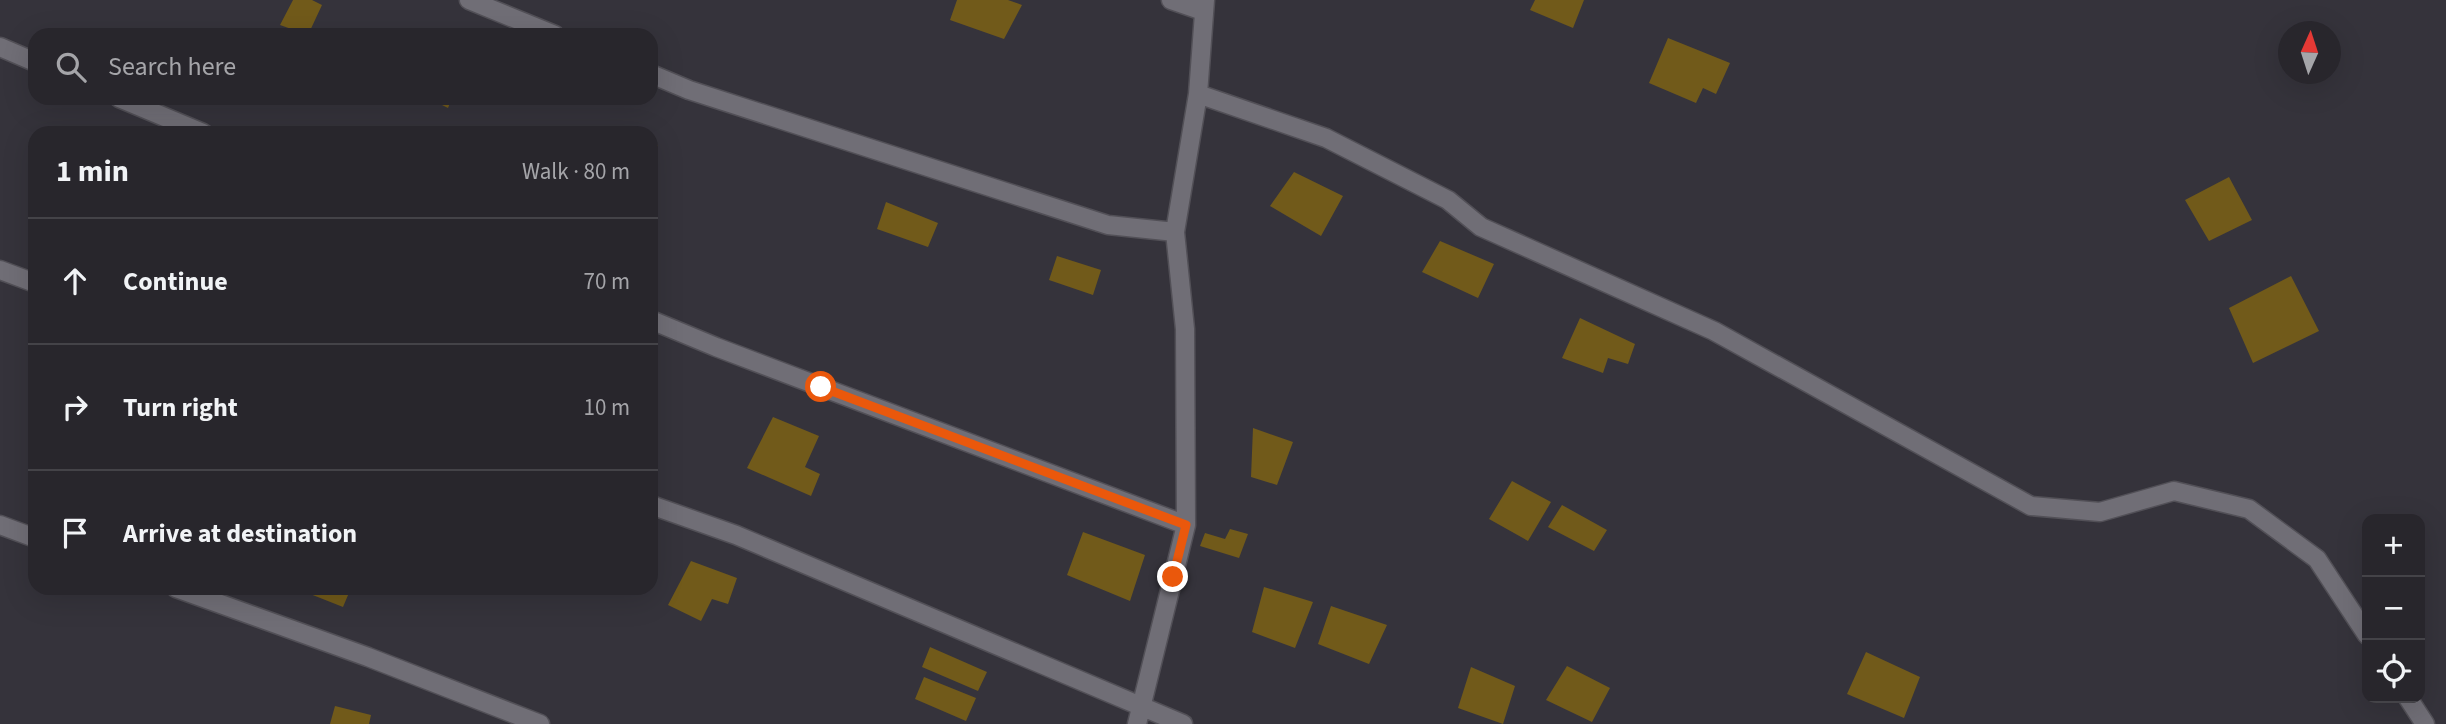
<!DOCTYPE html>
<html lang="en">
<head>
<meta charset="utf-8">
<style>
	:root { --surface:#28262c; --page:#343238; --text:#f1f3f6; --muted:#a5a5a9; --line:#444348 }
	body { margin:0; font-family:"Source Sans 3",sans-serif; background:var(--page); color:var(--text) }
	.controls { position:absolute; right:21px; bottom:21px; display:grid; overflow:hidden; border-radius:14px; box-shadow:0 7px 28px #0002 }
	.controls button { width:63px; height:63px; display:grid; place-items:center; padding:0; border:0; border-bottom:2px solid var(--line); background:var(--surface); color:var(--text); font:35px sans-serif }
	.compass { position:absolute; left:2278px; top:21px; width:63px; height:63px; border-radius:50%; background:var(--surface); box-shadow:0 7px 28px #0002; rotate:3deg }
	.stop { position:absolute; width:21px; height:21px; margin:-16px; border:5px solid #ea580c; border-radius:50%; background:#fff }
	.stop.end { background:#ea580c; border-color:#fff; box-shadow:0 2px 7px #0008 }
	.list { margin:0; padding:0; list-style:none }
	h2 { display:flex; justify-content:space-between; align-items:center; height:91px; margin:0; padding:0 28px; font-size:30px }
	h2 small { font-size:23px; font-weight:400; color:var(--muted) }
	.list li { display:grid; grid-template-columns:46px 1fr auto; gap:21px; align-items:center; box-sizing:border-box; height:126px; padding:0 28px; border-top:2px solid var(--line) }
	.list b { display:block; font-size:26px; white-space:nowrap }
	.list em { font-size:23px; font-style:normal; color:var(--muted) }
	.icon { flex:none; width:38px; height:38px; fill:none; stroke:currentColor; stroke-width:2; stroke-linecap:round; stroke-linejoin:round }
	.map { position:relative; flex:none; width:2446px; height:724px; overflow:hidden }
	.search { position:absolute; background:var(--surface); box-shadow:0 7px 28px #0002; left:28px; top:28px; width:630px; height:77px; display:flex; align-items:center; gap:18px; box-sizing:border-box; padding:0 24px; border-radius:21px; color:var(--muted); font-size:26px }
	.panel { position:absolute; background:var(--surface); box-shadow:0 7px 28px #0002; left:28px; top:126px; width:630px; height:469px; border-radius:21px }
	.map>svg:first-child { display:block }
</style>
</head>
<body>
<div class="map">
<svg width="2446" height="724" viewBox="0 0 2446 724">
	<rect width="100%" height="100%" fill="#35333b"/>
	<path fill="#715a1a" d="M 293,0 L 312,0 L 322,5 L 308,35 L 280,25 Z
		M 957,0 L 1008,0 L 1022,5 L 1004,39 L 950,20 Z
		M 1535,0 L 1584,0 L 1573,28 L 1530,10 Z
		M 1668,38 L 1730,63 L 1716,94 L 1703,88 L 1696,103 L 1649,83 Z
		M 428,98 L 452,98 L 448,108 Z
		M 651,143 L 658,145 L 652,168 L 651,168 Z
		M 1294,172 L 1343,196 L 1321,236 L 1270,206 Z
		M 2229,177 L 2252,220 L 2209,241 L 2185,200 Z
		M 886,202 L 938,223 L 928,247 L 877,229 Z
		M 1440,241 L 1494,264 L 1478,298 L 1422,272 Z
		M 1057,256 L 1101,270 L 1093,295 L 1049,280 Z
		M 2291,276 L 2319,331 L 2253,363 L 2229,308 Z
		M 1580,318 L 1635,344 L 1628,364 L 1608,358 L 1603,373 L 1562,358 Z
		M 773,417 L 819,436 L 805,467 L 820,474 L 811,496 L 747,468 Z
		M 1253,428 L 1293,442 L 1277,485 L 1251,477 Z
		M 1512,481 L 1551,502 L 1528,541 L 1489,519 Z
		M 1562,505 L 1607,530 L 1594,551 L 1548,527 Z
		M 1230,529 L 1248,534 L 1239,558 L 1200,546 L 1205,533 L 1225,539 Z
		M 1083,532 L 1145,555 L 1130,601 L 1067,575 Z
		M 691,561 L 737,578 L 728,604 L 712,599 L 701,621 L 668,605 Z
		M 1264,587 L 1313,602 L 1295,648 L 1252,632 Z
		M 295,588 L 351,588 L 343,607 Z
		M 1331,606 L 1387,625 L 1369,664 L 1318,644 Z
		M 930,647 L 987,672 L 978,691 L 922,667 Z
		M 1866,652 L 1920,677 L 1904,718 L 1847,694 Z
		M 1567,666 L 1610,688 L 1592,722 L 1546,700 Z
		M 1471,667 L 1515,686 L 1503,724 L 1458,708 Z
		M 924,677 L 976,698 L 966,721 L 915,699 Z
		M 335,706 L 371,715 L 369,724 L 330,724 Z"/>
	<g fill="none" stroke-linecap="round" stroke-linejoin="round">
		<g stroke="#525057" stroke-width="21">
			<path id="minor" d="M 469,0 L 555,35
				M 1171,0 L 1203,11
				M 0,47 L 35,62
				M 651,74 L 689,90 L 1108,225 L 1175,232
				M 1198,94 L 1326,138 L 1448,200 L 1481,227 L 1714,331 L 2031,506 L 2100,512 L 2174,491 L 2249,509 L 2317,559 L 2367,635
				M 119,98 L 203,133
				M 0,270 L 35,283
				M 651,320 L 716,347 L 1186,525
				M 651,505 L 736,535 L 1183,724
				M 0,525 L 35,538
				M 176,588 L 368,657 L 540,724
				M 2408,698 L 2425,724
				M 1137,724 L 1186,525 L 1185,329 L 1175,232 L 1198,94 L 1205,0"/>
		</g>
		<use href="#minor" stroke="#706e76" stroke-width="18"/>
	</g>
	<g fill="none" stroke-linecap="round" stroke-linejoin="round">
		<path stroke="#ea580c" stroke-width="9" d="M 821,387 L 1186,525 L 1173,577"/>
	</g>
</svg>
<div class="controls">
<button>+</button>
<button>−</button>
<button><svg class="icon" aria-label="locate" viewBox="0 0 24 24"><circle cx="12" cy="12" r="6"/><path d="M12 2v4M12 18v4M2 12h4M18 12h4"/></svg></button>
</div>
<svg class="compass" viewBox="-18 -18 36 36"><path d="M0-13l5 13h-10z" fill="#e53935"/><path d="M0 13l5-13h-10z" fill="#a5a5a9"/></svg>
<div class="stop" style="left:821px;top:387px"></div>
<div class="stop end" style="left:1173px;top:577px"></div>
<div class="search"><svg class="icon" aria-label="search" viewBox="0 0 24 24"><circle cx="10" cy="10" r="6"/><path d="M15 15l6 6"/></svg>Search here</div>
<section class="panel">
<h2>1 min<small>Walk · 80 m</small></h2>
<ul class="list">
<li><svg class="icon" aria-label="ahead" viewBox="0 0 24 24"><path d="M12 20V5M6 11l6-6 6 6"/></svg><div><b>Continue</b></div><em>70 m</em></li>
<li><svg class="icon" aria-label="right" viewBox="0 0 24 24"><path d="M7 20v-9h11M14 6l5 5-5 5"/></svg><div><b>Turn right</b></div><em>10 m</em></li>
<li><svg class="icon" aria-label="arrive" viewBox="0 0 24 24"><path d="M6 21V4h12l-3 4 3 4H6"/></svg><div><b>Arrive at destination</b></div></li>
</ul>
</section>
</div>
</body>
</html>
